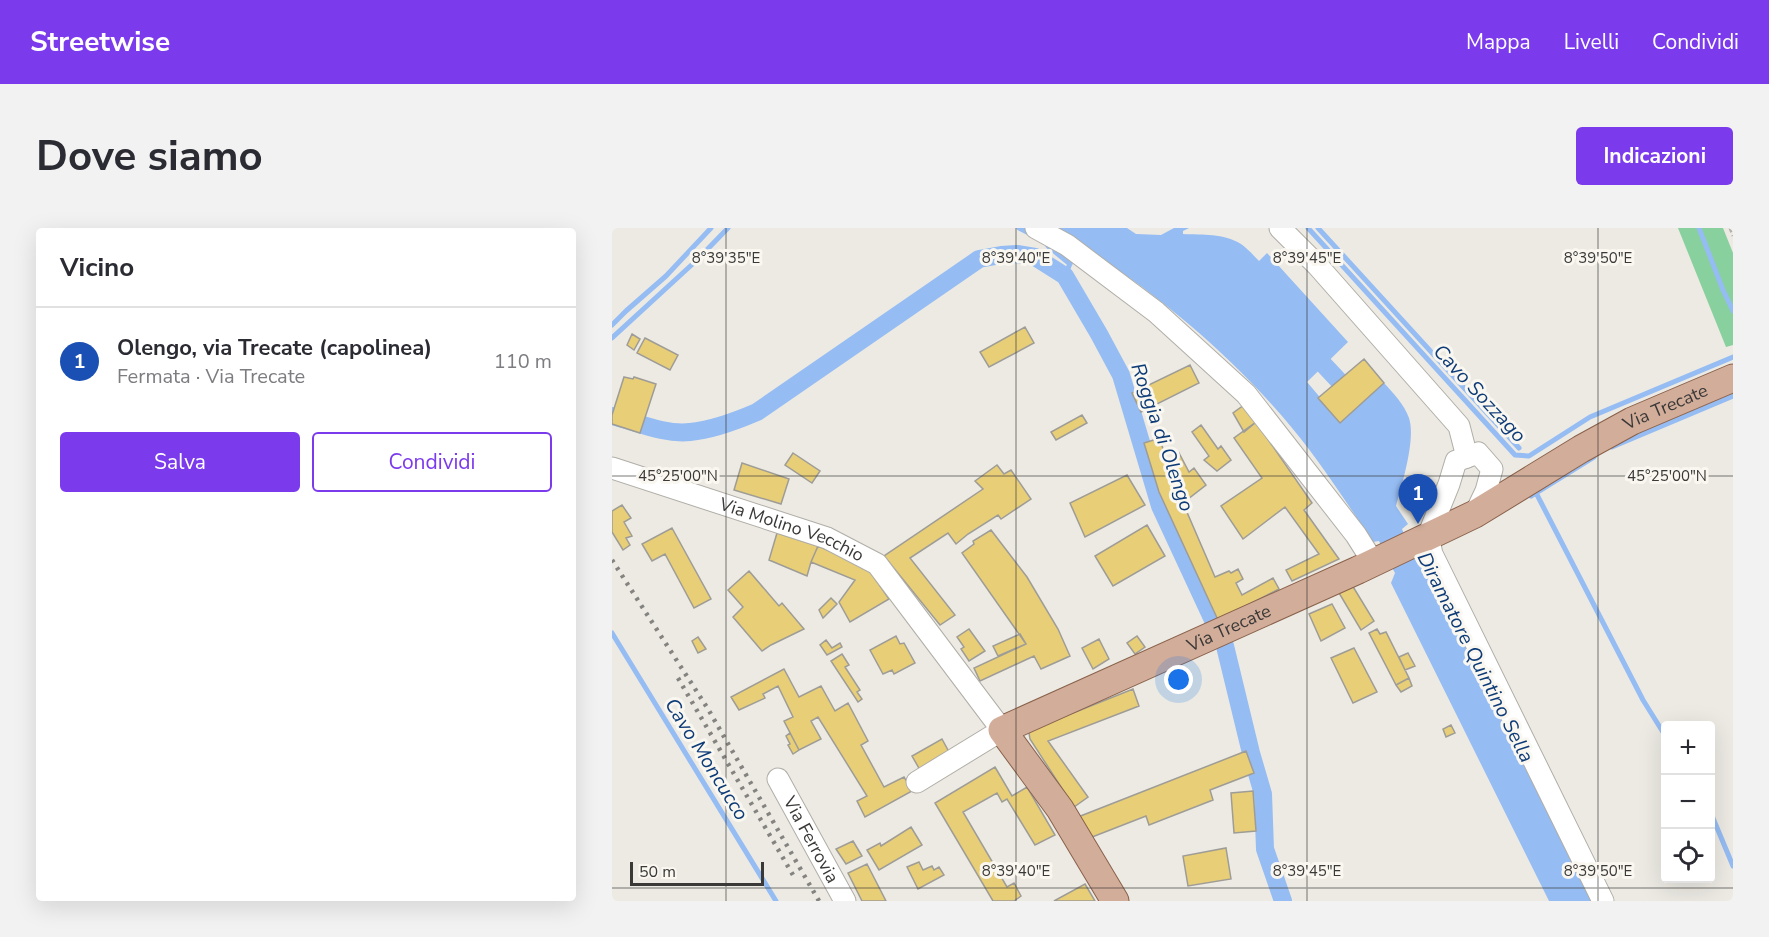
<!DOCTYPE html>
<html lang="it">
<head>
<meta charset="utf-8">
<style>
	:root { --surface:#fff; --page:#f2f2f3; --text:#2b2b33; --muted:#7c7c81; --line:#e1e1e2; --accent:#7c3aed }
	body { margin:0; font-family:"Nunito Sans",sans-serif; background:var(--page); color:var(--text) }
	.controls { position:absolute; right:18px; bottom:18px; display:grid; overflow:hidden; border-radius:6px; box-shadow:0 6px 24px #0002 }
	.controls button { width:54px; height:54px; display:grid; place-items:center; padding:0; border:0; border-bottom:2px solid var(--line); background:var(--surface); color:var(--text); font:30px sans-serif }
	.scale { position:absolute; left:18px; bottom:15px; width:134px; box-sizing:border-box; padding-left:6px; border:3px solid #3a3937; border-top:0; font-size:16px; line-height:21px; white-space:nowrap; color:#3a3937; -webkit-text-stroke:4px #f9f7f0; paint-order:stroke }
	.you { position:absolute; left:567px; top:452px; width:21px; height:21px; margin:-15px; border:4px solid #fff; border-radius:50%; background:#1a73e8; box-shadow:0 0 0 9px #1a73e833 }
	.badge { display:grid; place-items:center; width:39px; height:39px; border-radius:50%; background:var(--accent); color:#fff; font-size:20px; font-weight:700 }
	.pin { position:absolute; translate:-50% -50px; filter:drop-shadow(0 2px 3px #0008) }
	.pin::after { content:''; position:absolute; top:32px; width:21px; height:18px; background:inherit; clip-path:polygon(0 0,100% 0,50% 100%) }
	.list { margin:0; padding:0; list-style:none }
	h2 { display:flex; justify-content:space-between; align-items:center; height:78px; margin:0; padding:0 24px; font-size:26px }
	h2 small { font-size:20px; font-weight:400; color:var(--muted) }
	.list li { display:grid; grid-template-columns:39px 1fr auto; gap:18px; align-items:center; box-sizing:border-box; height:108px; padding:0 24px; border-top:2px solid var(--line) }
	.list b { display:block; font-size:22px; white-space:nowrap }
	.list p { margin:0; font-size:20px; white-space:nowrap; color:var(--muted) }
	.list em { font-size:20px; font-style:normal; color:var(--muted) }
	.actions { display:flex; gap:12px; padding:18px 24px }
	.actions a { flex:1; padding:14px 0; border:2px solid var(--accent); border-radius:6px; text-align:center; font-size:21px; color:var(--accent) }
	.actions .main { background:var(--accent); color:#fff }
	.icon { flex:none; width:33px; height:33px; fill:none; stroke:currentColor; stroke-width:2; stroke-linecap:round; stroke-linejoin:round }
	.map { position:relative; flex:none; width:1121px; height:673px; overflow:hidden; border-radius:6px }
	header { display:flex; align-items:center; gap:36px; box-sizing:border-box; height:84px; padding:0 30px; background:var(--accent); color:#fff }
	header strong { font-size:28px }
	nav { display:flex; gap:33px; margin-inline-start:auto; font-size:21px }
	.intro { display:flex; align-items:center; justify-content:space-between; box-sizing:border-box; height:144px; padding:0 36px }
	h1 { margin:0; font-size:42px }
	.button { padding:15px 27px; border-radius:6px; background:var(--accent); color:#fff; font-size:21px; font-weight:700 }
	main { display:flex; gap:36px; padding:0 36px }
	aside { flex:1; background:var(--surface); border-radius:6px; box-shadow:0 6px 24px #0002 }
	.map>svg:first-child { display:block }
</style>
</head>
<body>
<header>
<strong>Streetwise</strong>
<nav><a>Mappa</a><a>Livelli</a><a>Condividi</a></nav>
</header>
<div class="intro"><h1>Dove siamo</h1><a class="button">Indicazioni</a></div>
<main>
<aside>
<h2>Vicino<small></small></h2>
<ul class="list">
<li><span class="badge" style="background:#1a4fb4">1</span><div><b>Olengo, via Trecate (capolinea)</b><p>Fermata · Via Trecate</p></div><em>110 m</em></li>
</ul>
<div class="actions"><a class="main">Salva</a><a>Condividi</a></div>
</aside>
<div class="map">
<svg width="1121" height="673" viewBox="0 0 1121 673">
	<rect width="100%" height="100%" fill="#eceae3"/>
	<path fill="#88d09e" d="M 1066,0 L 1111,0 L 1121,25 L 1121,117 L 1114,119 Z"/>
	<path fill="#95bcf3" d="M 440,0 L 515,0 L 524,6 L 549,7 L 562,0 L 577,0 L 571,3 L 571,6 C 591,7 611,5 629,16 C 635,20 641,27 647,33 L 655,25 L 736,114 L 695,154 L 729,194 L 772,155 C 781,165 792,176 797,190 C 804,211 790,256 784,278 L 796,296 L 790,301 L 794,311 L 771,321 L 767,313 L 761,314 C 732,271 704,227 670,188 C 606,114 525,49 440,0 Z
		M 800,324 L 806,336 L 813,333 L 982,673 L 937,673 L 779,355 L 783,345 L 777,334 Z"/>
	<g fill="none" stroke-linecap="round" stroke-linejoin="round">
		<path stroke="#95bcf3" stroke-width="5" d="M 407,0 L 419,6
			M 696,0 L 903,227 L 917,228 L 978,189 L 1121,129
			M 706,0 L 907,220
			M 1087,0 L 1111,62 L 1121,83
			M 436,18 L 458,36
			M 453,48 L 459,33
			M 0,97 L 14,83 L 54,48 L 99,0
			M 0,110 L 86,31 L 116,0
			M 1000,219 L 1121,168
			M 921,259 L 1031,472 L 1054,509
			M 919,268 L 982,229
			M 0,405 L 164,673
			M 1098,583 L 1121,638"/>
		<path stroke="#95bcf3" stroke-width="18" d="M 696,120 L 743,170
			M 0,188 C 24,194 53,207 78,204 C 101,202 124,193 145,184 L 367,31 L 389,27 L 405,26 L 423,29 L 453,48 L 487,106 L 509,147 L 548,278 L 613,418 L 639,525 L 651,566 L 653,621 L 671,673"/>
	</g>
	<path fill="#e8ce77" stroke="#9e9c96" stroke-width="1.5" d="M 413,99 L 422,115 L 377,139 L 368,124 Z
		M 20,106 L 28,111 L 22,122 L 15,117 Z
		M 33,110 L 66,127 L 58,142 L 25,125 Z
		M 752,131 L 772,155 L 728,195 L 706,170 Z
		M 578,137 L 587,155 L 529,184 L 520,165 Z
		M 12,149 L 21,151 L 22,149 L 44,156 L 28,205 L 0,196 L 0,187 Z
		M 632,177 L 644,194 L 632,204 L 621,185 Z
		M 470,187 L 475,195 L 444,212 L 439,204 Z
		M 644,194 L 700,275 L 692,282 L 727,331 L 680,353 L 674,342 L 707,326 L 673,279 L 631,311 L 609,278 L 650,250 L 622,210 Z
		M 589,197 L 606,221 L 609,218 L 619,232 L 605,243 L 592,232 L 597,228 L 580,204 Z
		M 548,210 L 555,236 L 567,225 L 577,244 L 582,240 L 594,257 L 571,275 L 603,349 L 617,343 L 619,345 L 626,341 L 631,351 L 624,355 L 630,367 L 661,350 L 667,361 L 606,392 L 547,264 L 532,215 Z
		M 181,225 L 208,243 L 200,255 L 173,237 Z
		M 130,235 L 177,251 L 169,276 L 122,262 Z
		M 385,237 L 392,246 L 399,242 L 419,271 L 389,291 L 386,287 L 356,306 L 344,316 L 336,305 L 298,330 L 343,387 L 328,397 L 272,328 L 371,261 L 363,253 Z
		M 515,247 L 533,277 L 473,309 L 458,275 Z
		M 10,277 L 19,290 L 12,294 L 20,308 L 14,310 L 18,317 L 11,322 L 0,304 L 0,283 Z
		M 535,297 L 553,328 L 501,358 L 483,328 Z
		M 60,300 L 99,371 L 82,380 L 53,326 L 40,333 L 30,316 Z
		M 379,302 L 415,349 L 446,401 L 458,428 L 429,441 L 422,428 L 368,453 L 362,440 L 414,416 L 350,325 L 362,316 L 361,313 Z
		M 165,305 L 206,318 L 199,334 L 195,348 L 157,332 Z
		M 206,318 L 255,339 L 277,371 L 238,394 L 227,374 L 243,352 L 199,334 Z
		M 137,343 L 167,378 L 170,375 L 192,401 L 159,417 L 150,423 L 121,389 L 131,379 L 116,362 Z
		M 740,357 L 762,393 L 749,402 L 727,365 Z
		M 219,370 L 225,376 L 211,390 L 207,382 Z
		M 720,376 L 733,400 L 709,413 L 697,386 Z
		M 357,401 L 373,423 L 357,433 L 349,421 L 352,419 L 345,409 Z
		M 765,401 L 768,406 L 774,404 L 797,450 L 784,457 L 757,405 Z
		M 408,406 L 414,416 L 386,428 L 381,418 Z
		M 284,408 L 288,416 L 292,415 L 303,435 L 282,446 L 280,442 L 271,446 L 258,422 Z
		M 525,408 L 533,419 L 523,426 L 515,415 Z
		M 86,409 L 94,421 L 86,425 L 80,413 Z
		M 487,411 L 497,431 L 481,441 L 470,420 Z
		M 214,412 L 220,420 L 228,415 L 230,419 L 215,427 L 208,417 Z
		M 742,420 L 765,464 L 741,475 L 719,430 Z
		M 796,425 L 803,438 L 793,442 L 787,429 Z
		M 230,426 L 237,437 L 233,439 L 248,462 L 245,464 L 250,471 L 246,474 L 219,433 Z
		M 172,441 L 187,469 L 209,458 L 223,483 L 236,475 L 256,513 L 249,517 L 272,559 L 292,549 L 300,563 L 253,589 L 245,573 L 255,568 L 206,489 L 199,493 L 209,511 L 187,522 L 172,493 L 181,489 L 166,458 L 151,466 L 153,470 L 127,482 L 119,469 Z
		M 797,450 L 800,458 L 789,464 L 784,457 Z
		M 521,461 L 527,478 L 436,513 L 476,569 L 462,579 L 418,511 L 417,505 L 420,501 L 426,499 Z
		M 839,497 L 843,505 L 834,509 L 831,501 Z
		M 178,505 L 187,522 L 181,526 L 176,517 L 178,516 L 174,508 Z
		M 330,511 L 337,524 L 308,542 L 300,528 Z
		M 634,523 L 642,545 L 598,562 L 601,572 L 537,597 L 534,588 L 475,611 L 466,589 Z
		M 383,539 L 400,568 L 415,559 L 443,607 L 423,617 L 395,571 L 390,574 L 385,565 L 351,584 L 395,659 L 402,655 L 409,668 L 402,673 L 381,673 L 323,575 Z
		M 641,563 L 644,603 L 622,605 L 619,565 Z
		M 299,599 L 310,617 L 267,642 L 255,622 L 268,615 L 269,618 Z
		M 241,613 L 250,628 L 234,636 L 224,621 Z
		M 614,620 L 619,651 L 576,658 L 571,628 Z
		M 307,634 L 311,642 L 320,638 L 322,642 L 327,639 L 332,647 L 306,661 L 295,639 Z
		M 255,636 L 274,673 L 250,673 L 236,645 Z
		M 473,656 L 483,673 L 442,673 Z"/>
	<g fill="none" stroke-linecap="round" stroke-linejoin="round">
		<g stroke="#b0aea7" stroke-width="23">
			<g id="minor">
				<path d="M 424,0 L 455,17 L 544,84 L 634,166 L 744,307 L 761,334"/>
				<path d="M 668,0 L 705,37 L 847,198 L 855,229"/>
				<path id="s1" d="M 0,240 L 215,310 L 265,336 L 390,502 L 305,554"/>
				<path d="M 863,286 L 874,263 L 880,241 L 866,225 L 844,233 L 837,256 L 816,308 L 820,326 L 991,673"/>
				<path id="s2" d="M 166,551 L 233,673"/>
			</g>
		</g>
		<g stroke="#89614b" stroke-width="29">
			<g id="major">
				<path id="s3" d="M 503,673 L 448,581 L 390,502 L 746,342 L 863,286 L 969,221 L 1020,193 L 1121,150"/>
			</g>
		</g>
		<path stroke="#b3b1ac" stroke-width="3" stroke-dasharray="4.5 3" stroke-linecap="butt" d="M 1118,0 L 1121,8"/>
		<use href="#minor" stroke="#fff" stroke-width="21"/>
		<use href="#major" stroke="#d2ad9a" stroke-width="27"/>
		<path stroke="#84837f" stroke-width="4.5" stroke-dasharray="3 6" stroke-linecap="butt" d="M 0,332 L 96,481 L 207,673
			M 66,450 L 181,647"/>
	</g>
	<path fill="none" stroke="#3a3937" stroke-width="1.5" stroke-opacity="0.45" d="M 114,0 L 114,673M 404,0 L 404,673M 695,0 L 695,673M 986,0 L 986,673M 0,248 L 1121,248M 0,660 L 1121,660"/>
	<g text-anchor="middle" stroke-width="6" stroke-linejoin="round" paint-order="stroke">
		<g font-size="18" fill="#3a3937" stroke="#f9f7f0">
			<text dy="6" stroke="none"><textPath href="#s3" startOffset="944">Via Trecate</textPath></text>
			<text dy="6" stroke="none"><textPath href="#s1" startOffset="190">Via Molino Vecchio</textPath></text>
			<text dy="6" stroke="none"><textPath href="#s3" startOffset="454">Via Trecate</textPath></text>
			<text dy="6" stroke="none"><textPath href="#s2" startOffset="69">Via Ferrovia</textPath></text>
		</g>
		<g font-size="20" font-style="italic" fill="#0d3b77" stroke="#f9f7f0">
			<text transform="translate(868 165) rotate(47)" y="7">Cavo Sozzago</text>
			<text transform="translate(551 209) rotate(71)" y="7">Roggia di Olengo</text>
			<text transform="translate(864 429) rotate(63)" y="7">Diramatore Quintino Sella</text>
			<text transform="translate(95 531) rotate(58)" y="7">Cavo Moncucco</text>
		</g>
	</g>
	<g font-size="15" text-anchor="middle" fill="#3a3937" stroke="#f9f7f0" stroke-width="6" stroke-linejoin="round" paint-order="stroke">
		<text x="114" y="35">8°39'35"E</text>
		<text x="404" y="35">8°39'40"E</text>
		<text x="695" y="35">8°39'45"E</text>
		<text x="986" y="35">8°39'50"E</text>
		<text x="66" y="253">45°25'00"N</text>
		<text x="1055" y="253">45°25'00"N</text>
		<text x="404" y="648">8°39'40"E</text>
		<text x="695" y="648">8°39'45"E</text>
		<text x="986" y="648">8°39'50"E</text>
	</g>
</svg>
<div class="controls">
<button>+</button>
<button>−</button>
<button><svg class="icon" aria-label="locate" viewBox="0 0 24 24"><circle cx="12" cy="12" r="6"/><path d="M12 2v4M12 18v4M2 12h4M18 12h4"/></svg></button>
</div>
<div class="scale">50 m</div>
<div class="you"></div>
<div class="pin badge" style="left:806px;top:296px;background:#1a4fb4">1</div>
</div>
</main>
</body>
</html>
